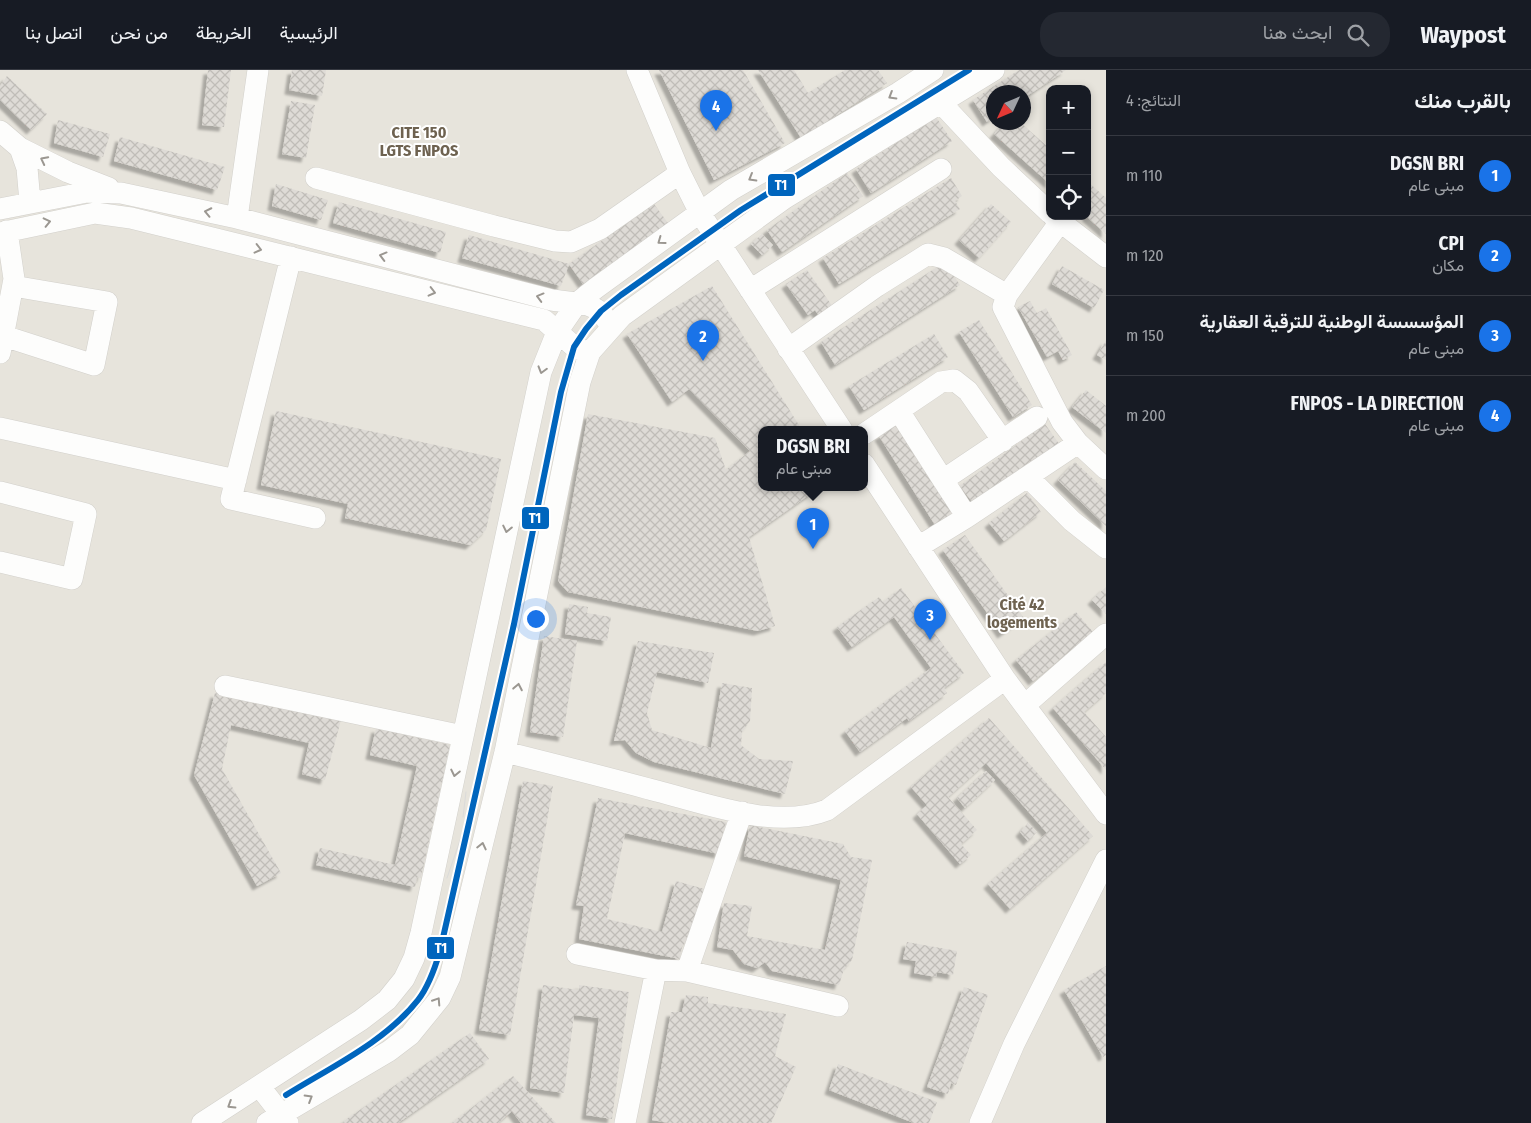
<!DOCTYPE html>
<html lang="ar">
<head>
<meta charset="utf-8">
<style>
	:root { --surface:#171b24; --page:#242831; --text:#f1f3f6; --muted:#9ea1a6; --line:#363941; --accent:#1a73e8 }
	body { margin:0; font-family:"Fira Sans Condensed",Vazirmatn,sans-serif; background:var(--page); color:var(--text); direction:rtl }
	.controls { position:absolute; right:15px; top:15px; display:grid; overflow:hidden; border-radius:10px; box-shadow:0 2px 8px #0003 }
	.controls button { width:45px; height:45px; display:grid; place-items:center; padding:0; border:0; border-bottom:1px solid var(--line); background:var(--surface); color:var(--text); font:25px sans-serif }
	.compass { position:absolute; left:986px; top:15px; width:45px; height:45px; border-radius:50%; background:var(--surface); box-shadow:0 2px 8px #0003; rotate:226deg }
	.you { position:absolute; left:535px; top:548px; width:18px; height:18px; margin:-12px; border:4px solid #fff; border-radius:50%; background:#1a73e8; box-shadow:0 0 0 8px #1a73e833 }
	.badge { display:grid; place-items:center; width:32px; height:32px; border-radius:50%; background:var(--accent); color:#fff; font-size:16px; font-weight:700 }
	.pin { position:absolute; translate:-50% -41px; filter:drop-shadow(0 1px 2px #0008) }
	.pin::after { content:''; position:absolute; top:26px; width:18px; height:15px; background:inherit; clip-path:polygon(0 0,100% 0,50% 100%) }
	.popup { position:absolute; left:758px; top:356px; width:110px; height:65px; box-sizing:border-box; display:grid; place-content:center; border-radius:10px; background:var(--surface); filter:drop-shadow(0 1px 4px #0005); font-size:16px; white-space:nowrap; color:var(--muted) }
	.popup b { font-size:19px; color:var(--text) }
	.popup::after { content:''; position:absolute; left:50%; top:100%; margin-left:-10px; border:10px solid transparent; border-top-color:var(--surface) }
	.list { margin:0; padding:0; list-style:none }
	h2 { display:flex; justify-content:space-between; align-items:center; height:65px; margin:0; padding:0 20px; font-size:21px }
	h2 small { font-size:16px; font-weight:400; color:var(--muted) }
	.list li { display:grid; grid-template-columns:32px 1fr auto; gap:15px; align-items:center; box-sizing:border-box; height:80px; padding:0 20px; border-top:1px solid var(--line) }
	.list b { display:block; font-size:19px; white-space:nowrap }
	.list p { margin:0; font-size:16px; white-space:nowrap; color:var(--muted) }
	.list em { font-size:16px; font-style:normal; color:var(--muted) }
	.icon { flex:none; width:28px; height:28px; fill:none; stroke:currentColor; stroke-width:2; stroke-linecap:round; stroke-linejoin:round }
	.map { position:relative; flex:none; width:1106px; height:1053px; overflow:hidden; direction:ltr }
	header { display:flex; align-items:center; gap:30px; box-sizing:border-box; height:70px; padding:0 25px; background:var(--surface); border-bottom:1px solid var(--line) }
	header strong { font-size:24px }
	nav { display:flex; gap:28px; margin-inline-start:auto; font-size:18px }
	.search { width:350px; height:45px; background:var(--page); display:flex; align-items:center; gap:12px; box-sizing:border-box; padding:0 18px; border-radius:20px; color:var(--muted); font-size:19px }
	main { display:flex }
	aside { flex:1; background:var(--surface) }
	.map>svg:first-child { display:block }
</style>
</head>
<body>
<header>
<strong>Waypost</strong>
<div class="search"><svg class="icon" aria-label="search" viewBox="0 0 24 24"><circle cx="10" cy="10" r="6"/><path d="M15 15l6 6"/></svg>ابحث هنا</div>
<nav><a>الرئيسية</a><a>الخريطة</a><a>من نحن</a><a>اتصل بنا</a></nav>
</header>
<main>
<aside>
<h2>بالقرب منك<small>النتائج: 4</small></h2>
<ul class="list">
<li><span class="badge">1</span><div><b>DGSN BRI</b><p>مبنى عام</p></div><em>110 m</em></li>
<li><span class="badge">2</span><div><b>CPI</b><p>مكان</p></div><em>120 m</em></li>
<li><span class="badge">3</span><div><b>المؤسسسة الوطنية للترقية العقارية</b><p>مبنى عام</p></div><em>150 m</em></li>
<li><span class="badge">4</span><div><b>FNPOS - LA DIRECTION</b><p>مبنى عام</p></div><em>200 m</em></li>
</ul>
</aside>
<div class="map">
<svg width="1106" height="1053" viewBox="0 0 1106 1053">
	<defs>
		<pattern id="building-cross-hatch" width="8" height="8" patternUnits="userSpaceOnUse" patternTransform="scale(1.25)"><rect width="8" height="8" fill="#dedbd6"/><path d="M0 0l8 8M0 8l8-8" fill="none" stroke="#c0bdb8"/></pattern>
		<filter id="shadow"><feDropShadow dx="-4.5" dy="4.5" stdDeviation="1" flood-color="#0004"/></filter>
	</defs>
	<rect width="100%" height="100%" fill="#f4f2ee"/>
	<path fill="#e7e4dc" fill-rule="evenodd" d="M 0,0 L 1106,0 L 1106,1053 L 0,1053 ZM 1050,19 L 1087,19 L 1087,146 L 1050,146 ZM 994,22 L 1024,22 L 1024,52 L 994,52 ZM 762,360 L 864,360 L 864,418 L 762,418 Z"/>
	<path fill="url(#building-cross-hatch)" filter="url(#shadow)" d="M 208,0 L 231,0 L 224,57 L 202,55 Z
		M 292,0 L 326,0 L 322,26 L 289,20 Z
		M 659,0 L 743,0 L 785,73 L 714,110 Z
		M 758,0 L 794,0 L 808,23 L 845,0 L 878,0 L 887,13 L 801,68 Z
		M 1019,0 L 1066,0 L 1024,28 L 1024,22 L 994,22 L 994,47 L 987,52 L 973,30 Z
		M 7,6 L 47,44 L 31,60 L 0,30 L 0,16 Z
		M 291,31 L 315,35 L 306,88 L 282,84 Z
		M 936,47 L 952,71 L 871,123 L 856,99 Z
		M 58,50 L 110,64 L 103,87 L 54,73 Z
		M 1005,52 L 1020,52 L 1050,79 L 1050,114 L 994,64 Z
		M 120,67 L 225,97 L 217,120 L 114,91 Z
		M 847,103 L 863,126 L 782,182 L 767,160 Z
		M 951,108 L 962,126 L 955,131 L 960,139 L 839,214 L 823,188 Z
		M 1087,111 L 1106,128 L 1106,164 L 1087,147 Z
		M 276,114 L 328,130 L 321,150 L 272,136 Z
		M 339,132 L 446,162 L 440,183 L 333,153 Z
		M 654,134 L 668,153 L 583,214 L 569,194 L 561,216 L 462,188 L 469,165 L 569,194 Z
		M 991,134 L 1011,152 L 979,188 L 959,170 Z
		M 762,164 L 773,175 L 762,185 L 751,174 Z
		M 945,192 L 960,215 L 835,295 L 821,272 Z
		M 1062,196 L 1104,220 L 1094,238 L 1052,214 Z
		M 807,200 L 835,240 L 822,250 L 815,240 L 808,245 L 786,214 Z
		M 712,216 L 802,360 L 762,360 L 762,418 L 819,418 L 749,467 L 775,556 L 758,561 L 568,522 L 558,511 L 588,344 L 715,368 L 726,400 L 750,381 L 689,319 L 672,332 L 627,264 Z
		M 1030,231 L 1037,243 L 1046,238 L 1072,285 L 1063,290 L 1058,281 L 1047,287 L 1018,237 Z
		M 979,250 L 1032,335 L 1013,347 L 959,262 Z
		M 934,264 L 948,287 L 864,340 L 849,316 Z
		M 1106,270 L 1106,290 L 1097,285 Z
		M 1086,320 L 1106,336 L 1106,363 L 1072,337 Z
		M 276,341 L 501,389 L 486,460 L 470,475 L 345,448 L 348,434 L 261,415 Z
		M 898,354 L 954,443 L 935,455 L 879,366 Z
		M 1045,354 L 1060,375 L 976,437 L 960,416 Z
		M 1075,392 L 1106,421 L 1106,456 L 1058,410 Z
		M 1027,423 L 1041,442 L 1004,471 L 989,453 Z
		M 965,465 L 1024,548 L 1002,564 L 943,480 Z
		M 1106,517 L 1106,544 L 1092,530 Z
		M 901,518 L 964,603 L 944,618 L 947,623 L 909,651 L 907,648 L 860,682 L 845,661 L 931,598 L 894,547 L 852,577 L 837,557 L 879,527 L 883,532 Z
		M 569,534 L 588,537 L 587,543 L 611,547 L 607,571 L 565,564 Z
		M 1076,542 L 1093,562 L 1033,611 L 1016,590 Z
		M 544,566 L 577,571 L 563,667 L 530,662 Z
		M 638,571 L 714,583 L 708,613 L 657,602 L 647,643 L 652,660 L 711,678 L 722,613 L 752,618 L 750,651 L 742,662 L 741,675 L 759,689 L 793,691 L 785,724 L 654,692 L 636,683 L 625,670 L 614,671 Z
		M 1106,592 L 1106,623 L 1084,642 L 1106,667 L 1106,700 L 1053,638 Z
		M 215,623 L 341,650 L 325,710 L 302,704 L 309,673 L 231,655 L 222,699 L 281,803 L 257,816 L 194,705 Z
		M 989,648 L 1093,766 L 1010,839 L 988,814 L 1047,763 L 986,693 L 948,727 L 977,760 L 961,774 L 971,785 L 960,794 L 917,744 L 927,735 L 911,717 Z
		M 376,658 L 450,675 L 421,808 L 417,807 L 415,817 L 316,795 L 320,778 L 395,795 L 417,696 L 370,685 Z
		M 986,701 L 995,710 L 965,738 L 957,728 Z
		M 523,711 L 553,716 L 510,965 L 479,960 Z
		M 598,728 L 726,752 L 719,784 L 625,763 L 607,849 L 662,862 L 676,811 L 708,820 L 699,854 L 682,877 L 680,889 L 579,869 L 584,836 L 576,835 Z
		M 1028,753 L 1037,762 L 1028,771 L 1020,762 Z
		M 750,755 L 843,774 L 851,787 L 872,790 L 852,890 L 844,899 L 839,915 L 772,901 L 765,892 L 757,898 L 744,894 L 733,880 L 717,877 L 724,833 L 752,836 L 747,866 L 825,880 L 841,810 L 744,786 Z
		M 907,872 L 957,881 L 953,905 L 937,902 L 936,907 L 914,903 L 916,891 L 903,889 Z
		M 1106,896 L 1106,985 L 1103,987 L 1064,920 Z
		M 543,915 L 579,920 L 579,915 L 629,922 L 612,1049 L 586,1045 L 599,948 L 574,945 L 564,1023 L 530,1018 Z
		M 964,917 L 988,925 L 956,1015 L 951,1013 L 948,1024 L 927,1017 Z
		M 686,925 L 708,927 L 708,933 L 786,944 L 775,986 L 796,997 L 771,1053 L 669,1053 L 652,1050 L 671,942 L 682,942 Z
		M 470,963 L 489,989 L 398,1053 L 345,1053 L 344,1051 Z
		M 838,994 L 937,1032 L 929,1053 L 914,1053 L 829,1020 Z
		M 513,1006 L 556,1053 L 521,1053 L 512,1041 L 498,1053 L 452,1053 Z"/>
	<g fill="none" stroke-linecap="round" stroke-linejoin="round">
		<g stroke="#d2d0cb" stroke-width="22">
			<path id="minor" d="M 637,0 L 680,103 L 700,143 L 842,360
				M 941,33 L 1001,97 L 1050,143
				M 0,61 L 20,78
				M 316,108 L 494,156 L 555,171 L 571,172 L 600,159 L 680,103
				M 30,132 L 27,98 L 20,78 L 68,102 L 109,118
				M 0,139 L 87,122 L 121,123 L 237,148 L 552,230 C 580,234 599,230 611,258
				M 1053,146 L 1106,187
				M 237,148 L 258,0
				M 1060,152 L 1007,225 L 1003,237 L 1062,352 L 1078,373 L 1106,399
				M 0,163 L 95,143 L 131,148 L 544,250 L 577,279 L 590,282
				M 291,187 L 231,429 L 315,448
				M 750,220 L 941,99
				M 4,266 L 94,295 L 107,232 L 13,216
				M 788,279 L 877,216 L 928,184 L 944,188 L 1007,225
				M 0,283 L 14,209 L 7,161
				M 899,341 L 943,410
				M 0,358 L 236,410
				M 864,364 L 941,312 L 954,310 L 968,321 L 1003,371
				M 864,394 L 1005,609 L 1106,744
				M 1029,408 L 1072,451 L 1106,478
				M 0,422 L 86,444 L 72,509 L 0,492
				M 967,447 L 1078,373
				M 918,477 L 967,447 L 943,410 L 1037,347
				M 225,616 L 463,666
				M 1025,635 L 1106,564
				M 505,682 C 553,694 601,706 649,719 C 702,732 775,761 827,740 L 1005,609
				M 577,884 L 656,900 L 687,901 L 838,936
				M 687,901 L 742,742
				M 260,1017 L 288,1053
				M 202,1053 L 361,950 L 387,930 L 404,909 L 414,888 L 421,863 L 541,302 L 557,262 L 577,233 L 596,218 L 731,120 L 898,23 L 933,0
				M 267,1053 L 389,981 L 410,965 L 440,928 L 450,907 L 505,682 L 580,312 L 590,282 L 622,246 L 785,128 L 994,0
				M 625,1053 L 656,900
				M 980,1053 L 1014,974 L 1106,790"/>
		</g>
		<use href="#minor" stroke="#fdfdfc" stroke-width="21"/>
		<path stroke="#dbdbda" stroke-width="1" d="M 463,747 L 466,722
			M 447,808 L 476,724
			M 456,809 L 459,787"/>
		<g stroke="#fff" stroke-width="10">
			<path id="tram-1" d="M 286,1025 C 331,997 385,972 418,930 C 429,916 435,898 440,881 L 514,554 L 561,322 L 574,277 L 586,259 L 601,241 L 621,225 L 741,140 L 969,0"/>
		</g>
		<use href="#tram-1" stroke="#0065bd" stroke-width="6"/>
	</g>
	<defs><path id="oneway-chevron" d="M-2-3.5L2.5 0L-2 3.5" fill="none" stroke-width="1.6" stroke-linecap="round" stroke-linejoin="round" transform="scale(1.25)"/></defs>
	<g stroke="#9b9791">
		<use href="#oneway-chevron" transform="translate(892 26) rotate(149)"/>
		<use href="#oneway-chevron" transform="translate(44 90) rotate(-153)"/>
		<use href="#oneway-chevron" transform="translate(752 108) rotate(150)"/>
		<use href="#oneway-chevron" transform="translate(208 142) rotate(-168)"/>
		<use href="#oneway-chevron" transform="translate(47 152) rotate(-13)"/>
		<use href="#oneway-chevron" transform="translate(661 171) rotate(144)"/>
		<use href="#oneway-chevron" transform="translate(258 179) rotate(14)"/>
		<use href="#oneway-chevron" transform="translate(383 186) rotate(-165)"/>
		<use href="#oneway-chevron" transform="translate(432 222) rotate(14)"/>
		<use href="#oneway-chevron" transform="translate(540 227) rotate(-165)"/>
		<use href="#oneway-chevron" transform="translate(542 300) rotate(106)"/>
		<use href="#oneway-chevron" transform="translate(507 459) rotate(102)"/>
		<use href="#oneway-chevron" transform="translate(518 617) rotate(-79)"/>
		<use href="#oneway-chevron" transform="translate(455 703) rotate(102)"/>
		<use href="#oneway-chevron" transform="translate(482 776) rotate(-77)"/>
		<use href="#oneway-chevron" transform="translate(437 931) rotate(-57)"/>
		<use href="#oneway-chevron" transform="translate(309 1028) rotate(-31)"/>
		<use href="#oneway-chevron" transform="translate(231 1035) rotate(148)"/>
	</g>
	<g text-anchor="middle" stroke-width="4" stroke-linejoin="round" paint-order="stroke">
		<g font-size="16" font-weight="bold" fill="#6e6250" stroke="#fff">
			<text x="419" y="68">CITE 150<tspan x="419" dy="18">LGTS FNPOS</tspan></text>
			<text x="1022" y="540">Cité 42<tspan x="1022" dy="18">logements</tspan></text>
		</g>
	</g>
	<g stroke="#fff" stroke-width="2">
		<rect x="767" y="103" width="29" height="24" rx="5" fill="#0065bd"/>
		<rect x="521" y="436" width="29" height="24" rx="5" fill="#0065bd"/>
		<rect x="426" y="866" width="29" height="24" rx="5" fill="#0065bd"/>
	</g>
	<g font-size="14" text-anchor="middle" font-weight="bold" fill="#fff">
		<text x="781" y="120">T1</text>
		<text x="535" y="453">T1</text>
		<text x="441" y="883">T1</text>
	</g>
</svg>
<div class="controls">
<button>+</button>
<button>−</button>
<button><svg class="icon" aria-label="locate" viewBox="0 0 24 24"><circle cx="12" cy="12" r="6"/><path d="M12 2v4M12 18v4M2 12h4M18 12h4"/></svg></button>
</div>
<svg class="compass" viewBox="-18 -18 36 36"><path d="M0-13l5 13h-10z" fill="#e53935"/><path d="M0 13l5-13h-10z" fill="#9ea1a6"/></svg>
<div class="you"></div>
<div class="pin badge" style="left:813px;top:479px">1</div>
<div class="popup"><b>DGSN BRI</b>مبنى عام</div>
<div class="pin badge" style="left:703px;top:291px">2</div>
<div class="pin badge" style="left:930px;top:570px">3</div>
<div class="pin badge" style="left:716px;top:61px">4</div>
</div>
</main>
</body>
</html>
